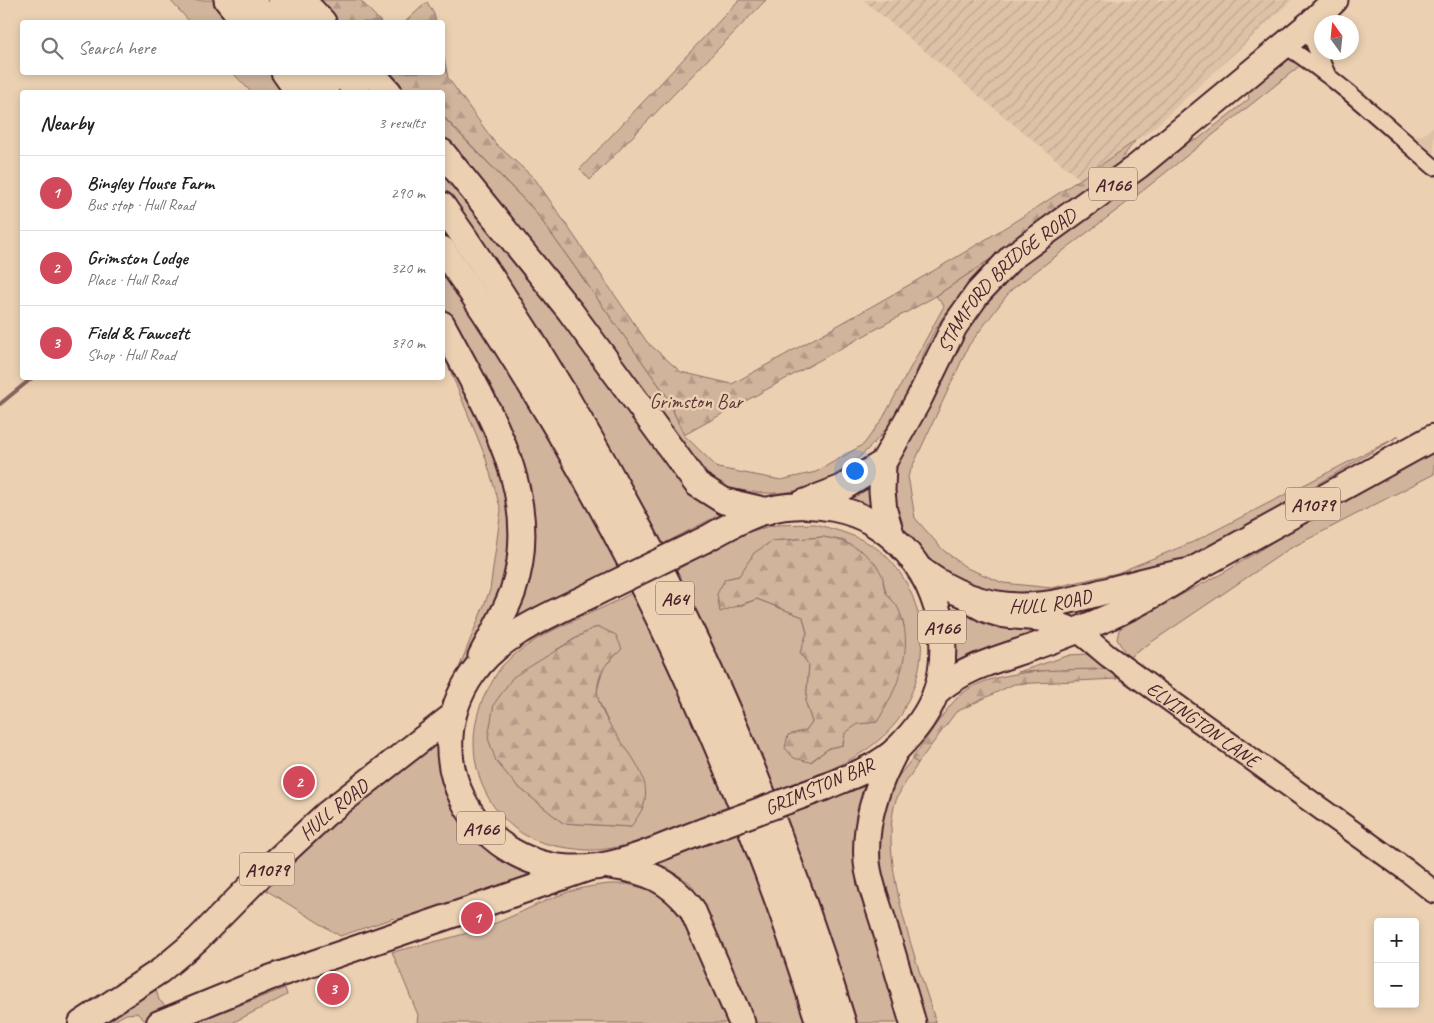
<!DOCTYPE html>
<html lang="en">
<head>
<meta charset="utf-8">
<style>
	:root { --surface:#fff; --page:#f6f6f6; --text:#222; --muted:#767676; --line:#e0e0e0; --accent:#d1495b }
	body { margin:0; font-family:Caveat,sans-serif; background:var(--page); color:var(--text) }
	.controls { position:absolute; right:15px; bottom:15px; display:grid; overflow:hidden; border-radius:5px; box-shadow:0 2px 8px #0003 }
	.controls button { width:45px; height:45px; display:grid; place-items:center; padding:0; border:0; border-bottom:1px solid var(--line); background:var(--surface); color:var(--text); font:25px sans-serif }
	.compass { position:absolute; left:1314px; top:15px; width:45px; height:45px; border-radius:50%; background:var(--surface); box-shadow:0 2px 8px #0003; rotate:345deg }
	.you { position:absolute; left:854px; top:470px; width:18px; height:18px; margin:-12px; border:4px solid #fff; border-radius:50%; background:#1a73e8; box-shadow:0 0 0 8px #1a73e833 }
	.badge { display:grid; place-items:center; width:32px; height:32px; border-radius:50%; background:var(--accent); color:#fff; font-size:16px; font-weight:700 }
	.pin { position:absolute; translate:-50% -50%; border:2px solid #fff; box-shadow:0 1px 5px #0006 }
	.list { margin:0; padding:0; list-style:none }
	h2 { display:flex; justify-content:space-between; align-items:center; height:65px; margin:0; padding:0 20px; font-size:21px }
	h2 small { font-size:16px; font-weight:400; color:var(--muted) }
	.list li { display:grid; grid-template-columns:32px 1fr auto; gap:15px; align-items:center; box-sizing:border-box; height:75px; padding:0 20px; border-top:1px solid var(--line) }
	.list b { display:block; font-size:19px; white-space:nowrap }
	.list p { margin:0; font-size:16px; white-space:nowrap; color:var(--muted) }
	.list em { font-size:16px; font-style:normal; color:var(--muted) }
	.icon { flex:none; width:28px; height:28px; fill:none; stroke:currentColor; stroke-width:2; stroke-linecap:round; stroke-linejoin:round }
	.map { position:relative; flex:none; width:1434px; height:1023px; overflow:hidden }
	.search { position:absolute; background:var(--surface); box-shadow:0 2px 8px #0003; left:20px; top:20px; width:425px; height:55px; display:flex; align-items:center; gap:12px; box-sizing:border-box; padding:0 18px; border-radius:5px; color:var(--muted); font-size:19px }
	.panel { position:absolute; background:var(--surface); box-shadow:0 2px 8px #0003; left:20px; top:90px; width:425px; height:290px; border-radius:5px }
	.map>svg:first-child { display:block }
</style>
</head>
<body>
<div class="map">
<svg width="1434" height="1023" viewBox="0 0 1434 1023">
	<defs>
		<pattern id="industrial-furrows" width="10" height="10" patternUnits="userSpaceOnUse" patternTransform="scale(1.25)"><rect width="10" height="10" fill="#dec2a7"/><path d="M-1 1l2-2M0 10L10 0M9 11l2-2" fill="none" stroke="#c0a690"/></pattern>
		<pattern id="forest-firs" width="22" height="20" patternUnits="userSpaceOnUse" patternTransform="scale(1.25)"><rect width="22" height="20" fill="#d0b49c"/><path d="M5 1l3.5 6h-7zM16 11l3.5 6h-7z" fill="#b49a87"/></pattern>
	</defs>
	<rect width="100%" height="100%" fill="#ebd1b2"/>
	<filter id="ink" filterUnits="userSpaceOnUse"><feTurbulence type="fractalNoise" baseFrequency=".02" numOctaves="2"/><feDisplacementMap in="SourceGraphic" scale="10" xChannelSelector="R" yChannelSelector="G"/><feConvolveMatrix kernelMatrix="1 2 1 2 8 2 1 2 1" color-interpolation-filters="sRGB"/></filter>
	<g filter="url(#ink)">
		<path fill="#dec2a7" d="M 1434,126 L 1434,154 L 1413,135 L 1423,135 Z"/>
		<path fill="url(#industrial-furrows)" d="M 863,0 L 1292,0 L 1154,128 L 1081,180 Z"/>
		<path fill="#d0b49c" stroke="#8d6a64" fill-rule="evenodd" d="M 170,0 L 215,0 L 232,22 L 190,22 Z
			M 1292,58 L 1302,64 L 1145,189 L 1011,290 L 969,345 L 908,476 L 915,518 L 943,550 L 967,568 L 1003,583 L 1052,588 L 1117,573 L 1193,542 L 1399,436 L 1216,544 L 1152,573 L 1016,603 L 934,573 L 897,526 L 893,483 L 900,457 L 935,383 L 991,289 L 1183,140 L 1197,140 L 1249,99 L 1248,93 C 1260,72 1268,64 1292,58 Z
			M 233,73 L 269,73 L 284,92 L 251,92 Z
			M 442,116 L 535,211 L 666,395 L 684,435 L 718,468 L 781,480 L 816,472 L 864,444 L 883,418 L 944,306 L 936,296 L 1014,243 C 991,266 965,288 945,314 C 925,341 915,383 897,413 C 869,457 820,497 764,493 C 746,492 729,488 712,484 L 508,219 L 443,137 Z
			M 442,165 L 723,513 L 659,546 L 544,342 L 443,191 Z
			M 442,264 L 515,373 L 622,565 L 513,622 L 522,588 L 502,421 L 443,309 Z
			M 442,340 L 505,470 L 514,546 L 494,616 L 455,678 L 490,590 L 501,510 L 485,456 L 443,353 Z
			M 1434,447 L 1434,474 L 1289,549 L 1128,658 L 1117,639 L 1119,630 L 1127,623 L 1225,572 L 1323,510 Z
			M 870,480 L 878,514 L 839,499 Z
			M 815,524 C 840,531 868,538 887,557 C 925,596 932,657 906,704 C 903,711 900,719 895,724 C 864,761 818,774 774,791 L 673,572 L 740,534 L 775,525 ZM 823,537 L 845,541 L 882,576 L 886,593 L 897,606 L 877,722 L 857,724 L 844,733 L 843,745 L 829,748 L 811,762 L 806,730 L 812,722 L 806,703 L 809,665 L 800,653 L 807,633 L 803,617 L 757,599 L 737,607 L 725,579 L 739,576 L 772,541 Z
			M 635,591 L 733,805 C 692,820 628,853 585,850 C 565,848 541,845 523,834 C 472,802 460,732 491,684 C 495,677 498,670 503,665 C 540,628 591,617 635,591 ZM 599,627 L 622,649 L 603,668 L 596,695 L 611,728 L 632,758 L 631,827 L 563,823 L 516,785 L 556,650 L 591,629 Z
			M 948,606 L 971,616 L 1053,628 L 950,668 Z
			M 1086,654 L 1108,669 L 1018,672 L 1070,655 Z
			M 444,739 L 458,803 L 541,876 L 397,924 L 394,918 L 340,936 L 261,887 L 389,774 Z
			M 912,759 L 918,763 C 911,776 897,792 894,807 C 880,867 918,964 936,1023 L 922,1023 L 877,857 L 886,792 Z
			M 871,782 L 859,827 L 905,1023 L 853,1023 L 783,817 Z
			M 743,832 L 810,1023 L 750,1023 L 701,902 L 690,883 L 666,867 L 649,862 L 708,836 Z
			M 610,884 L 627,884 L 646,889 L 650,886 L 660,890 L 686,918 L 710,982 L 730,1006 L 737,1023 L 417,1023 L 418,1015 L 392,952 C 425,944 459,937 491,925 C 535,908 560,888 610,884 Z
			M 154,983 L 159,1000 L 170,1010 L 144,1020 L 137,1013 L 126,1014 L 110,1023 L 95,1023 Z
			M 285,988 L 287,995 L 232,1023 L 193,1023 Z"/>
		<path fill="url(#forest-firs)" stroke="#8d6a64" d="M 316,0 L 360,0 L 381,22 L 337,22 Z
			M 739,0 L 766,0 L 590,180 L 580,169 Z
			M 427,2 L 434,14 L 436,22 L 405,22 Z
			M 443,52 L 448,78 L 495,143 L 535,179 L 647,342 L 681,372 L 732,384 C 870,308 1007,233 1135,141 L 1105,181 L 936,296 L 684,435 L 666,395 L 535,211 L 443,116 L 442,92 L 403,92 L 384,73 L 442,72 Z
			M 823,537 C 848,541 870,551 882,575 C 884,581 883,589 887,594 C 889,598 894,601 897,606 C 917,645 898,688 877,722 L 858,724 L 845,733 L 843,745 L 829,748 L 810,762 L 794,758 L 785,748 L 788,735 L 806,730 L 812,722 L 806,703 L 809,665 L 800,653 L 807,633 L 803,617 L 757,599 L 720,612 L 717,594 L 725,579 L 739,576 L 754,553 L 772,541 Z
			M 599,627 L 616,635 L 622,649 C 616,655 608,661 604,668 C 574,718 658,756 644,804 C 642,812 635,820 631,827 L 563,823 L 516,785 L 496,761 L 488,738 L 494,704 L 513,677 L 591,629 Z
			M 1108,669 L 1117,679 L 1014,684 L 956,712 L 918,763 L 912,759 C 927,739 940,716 957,698 C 986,667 1069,670 1108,669 Z"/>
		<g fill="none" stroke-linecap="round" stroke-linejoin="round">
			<path stroke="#85605c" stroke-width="4" d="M 0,404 L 32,378"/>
			<g stroke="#4a1f2b" stroke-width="19">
				<path id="minor" d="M 1311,23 L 1312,39 L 1328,76
					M 1284,45 C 1338,79 1386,125 1434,167"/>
			</g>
			<g stroke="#4a1f2b" stroke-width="25">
				<g id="secondary">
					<path id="s1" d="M 969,602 C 1000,624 1024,615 1057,623 C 1077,627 1093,644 1108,656 L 1409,872 L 1434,892"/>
				</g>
			</g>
			<g stroke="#4a1f2b" stroke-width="28">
				<g id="primary">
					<path id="s2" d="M 81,1023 L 160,971 L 197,940 L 269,867 L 326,814 L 453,715"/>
					<path d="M 159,1023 L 269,978 L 590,868"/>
				</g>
			</g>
			<g stroke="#4a1f2b" stroke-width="29">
				<g id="trunk">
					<path d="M 227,0 L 245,22"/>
					<path d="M 251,0 L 269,22"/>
					<path d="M 281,0 L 299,22"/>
					<path d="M 302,0 L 323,22"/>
					<path d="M 284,72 L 298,92"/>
					<path d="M 310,72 L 326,92"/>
					<path d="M 340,72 L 357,92"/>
					<path d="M 371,72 L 389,92"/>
					<path d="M 442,152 L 570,311 L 697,484 L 724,501 L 768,511"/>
					<path d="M 442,205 C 617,455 755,731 843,1023"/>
					<path d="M 442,249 C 607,486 733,747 819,1023"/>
					<path d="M 442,324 C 485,406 545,494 513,591 C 505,613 492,635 481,656"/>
					<path d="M 803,503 L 842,488 L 883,463"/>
					<path id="s3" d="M 892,537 L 884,511 L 882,491 L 883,463 L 919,399 L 954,327 L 978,293 L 1012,257 L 1138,166 L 1311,23 L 1335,0"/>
					<path d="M 706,539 C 733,524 762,507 794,506 C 819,504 849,509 871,522 C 928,555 957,629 936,692 C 929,712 913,733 898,748 C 879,767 849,777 825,787"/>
					<path id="s4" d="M 921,570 C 1013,640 1086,589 1185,572"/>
					<path d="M 605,588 C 561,611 503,630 473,673 C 415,755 472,864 571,868 C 617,870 662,846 704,831"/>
					<path d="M 936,692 C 968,664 1008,657 1047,642 C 1101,622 1143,604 1191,571 L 1434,437"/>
					<path d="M 896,750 C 877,784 864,823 867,862 C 869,882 877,902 883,921 C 893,955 903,989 913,1023"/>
					<path d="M 610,866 C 645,870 670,880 692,909 L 742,1023"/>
				</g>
			</g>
			<use href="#minor" stroke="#ebd1b2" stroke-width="15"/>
			<use href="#secondary" stroke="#ebd1b2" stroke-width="21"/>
			<use href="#primary" stroke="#ebd1b2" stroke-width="24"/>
			<use href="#trunk" stroke="#ebd1b2" stroke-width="25"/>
			<g stroke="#4a1f2b" stroke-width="29" stroke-linecap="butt">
				<path id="trunk-bridge" d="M 605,588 L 706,539
					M 704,831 L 825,787"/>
			</g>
			<use href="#trunk-bridge" stroke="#ebd1b2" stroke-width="25"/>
		</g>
	</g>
	<g text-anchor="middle" stroke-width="5" stroke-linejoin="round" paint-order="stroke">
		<g fill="#ebd1b2" stroke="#7a5454" stroke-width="1">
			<rect x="1089" y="167.5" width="48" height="33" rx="4"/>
			<rect x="1285.5" y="487.5" width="55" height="33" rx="4"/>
			<rect x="656" y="581.5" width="38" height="33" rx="4"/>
			<rect x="918" y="610.5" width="48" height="33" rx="4"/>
			<rect x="457" y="811.5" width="48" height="33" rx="4"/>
			<rect x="239.5" y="852.5" width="55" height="33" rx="4"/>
		</g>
		<g font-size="19" font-weight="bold" fill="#4a1f2b">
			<text x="1113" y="191">A166</text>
			<text x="1313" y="511">A1079</text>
			<text x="675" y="605">A64</text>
			<text x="942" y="634">A166</text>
			<text x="481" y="835">A166</text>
			<text x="267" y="876">A1079</text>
		</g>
		<g font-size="20" fill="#4a1f2b" stroke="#ebd1b2">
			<text dy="7" stroke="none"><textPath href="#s3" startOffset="299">STAMFORD BRIDGE ROAD</textPath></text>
			<text dy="7" stroke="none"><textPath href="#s4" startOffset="138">HULL ROAD</textPath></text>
			<text dy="7" stroke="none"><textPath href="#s1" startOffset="270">ELVINGTON LANE</textPath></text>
			<text transform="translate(819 786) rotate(-23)" y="7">GRIMSTON BAR</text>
			<text dy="7" stroke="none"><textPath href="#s2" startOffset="332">HULL ROAD</textPath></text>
		</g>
		<g font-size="20" fill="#5e353c" stroke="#ebd1b2">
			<text x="696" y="408">Grimston Bar</text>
		</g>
	</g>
</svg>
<div class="controls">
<button>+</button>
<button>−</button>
</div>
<svg class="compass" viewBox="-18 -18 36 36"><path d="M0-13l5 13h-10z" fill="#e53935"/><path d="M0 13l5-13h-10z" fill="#767676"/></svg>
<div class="you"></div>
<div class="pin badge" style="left:477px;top:918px">1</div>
<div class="pin badge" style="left:299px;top:782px">2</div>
<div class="pin badge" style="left:333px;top:989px">3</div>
<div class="search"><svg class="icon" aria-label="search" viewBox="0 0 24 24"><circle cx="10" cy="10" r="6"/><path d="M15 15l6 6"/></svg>Search here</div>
<section class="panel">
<h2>Nearby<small>3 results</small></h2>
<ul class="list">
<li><span class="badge">1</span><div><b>Bingley House Farm</b><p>Bus stop · Hull Road</p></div><em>290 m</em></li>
<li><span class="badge">2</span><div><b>Grimston Lodge</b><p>Place · Hull Road</p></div><em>320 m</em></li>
<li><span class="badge">3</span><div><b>Field &amp; Fawcett</b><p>Shop · Hull Road</p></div><em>370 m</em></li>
</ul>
</section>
</div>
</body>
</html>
